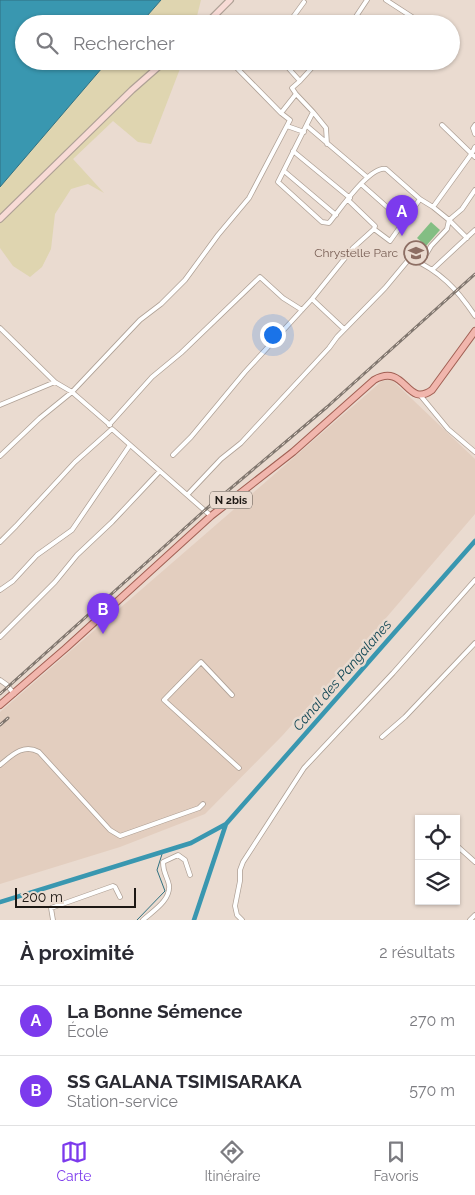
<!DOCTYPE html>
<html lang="fr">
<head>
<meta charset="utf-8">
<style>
	:root { --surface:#fff; --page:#f2f2f3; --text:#2b2b33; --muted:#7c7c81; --line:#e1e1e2; --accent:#7c3aed }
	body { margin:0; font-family:Raleway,sans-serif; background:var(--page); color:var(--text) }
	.controls { position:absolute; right:15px; bottom:15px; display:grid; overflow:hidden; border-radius:0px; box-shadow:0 1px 4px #0004 }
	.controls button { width:45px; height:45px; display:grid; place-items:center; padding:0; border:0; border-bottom:1px solid var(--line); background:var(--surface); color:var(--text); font:25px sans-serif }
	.scale { position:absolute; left:15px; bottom:12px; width:121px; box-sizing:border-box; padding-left:5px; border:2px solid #1d1814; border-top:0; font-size:14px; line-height:18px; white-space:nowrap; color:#1d1814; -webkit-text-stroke:4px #eadbd0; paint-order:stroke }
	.you { position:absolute; left:272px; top:334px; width:18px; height:18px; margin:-12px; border:4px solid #fff; border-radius:50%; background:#1a73e8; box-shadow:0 0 0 8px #1a73e833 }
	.badge { display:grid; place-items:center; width:32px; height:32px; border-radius:50%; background:var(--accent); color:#fff; font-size:16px; font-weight:700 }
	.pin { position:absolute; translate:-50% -41px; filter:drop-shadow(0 1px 2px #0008) }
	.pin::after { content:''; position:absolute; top:26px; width:18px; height:15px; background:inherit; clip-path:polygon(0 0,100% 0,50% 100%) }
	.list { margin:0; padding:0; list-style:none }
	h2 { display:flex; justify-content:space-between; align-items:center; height:65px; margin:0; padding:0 20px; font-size:21px }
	h2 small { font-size:16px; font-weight:400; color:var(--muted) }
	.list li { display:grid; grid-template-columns:32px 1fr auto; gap:15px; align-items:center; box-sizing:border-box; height:70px; padding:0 20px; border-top:1px solid var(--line) }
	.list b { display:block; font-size:19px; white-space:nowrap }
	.list p { margin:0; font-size:16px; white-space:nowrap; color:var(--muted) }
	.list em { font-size:16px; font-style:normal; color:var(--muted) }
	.icon { flex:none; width:28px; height:28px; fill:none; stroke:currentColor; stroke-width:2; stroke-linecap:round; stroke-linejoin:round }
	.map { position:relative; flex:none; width:475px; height:920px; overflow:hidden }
	.search { position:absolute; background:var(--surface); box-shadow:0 1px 4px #0004; left:15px; right:15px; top:15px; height:55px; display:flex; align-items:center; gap:12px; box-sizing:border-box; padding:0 18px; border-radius:28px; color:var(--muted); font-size:19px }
	.sheet { height:205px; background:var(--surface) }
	nav { display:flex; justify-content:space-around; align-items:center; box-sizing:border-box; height:70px; border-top:1px solid var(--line); background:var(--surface); font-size:14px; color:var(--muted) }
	nav a { display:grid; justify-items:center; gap:2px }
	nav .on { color:var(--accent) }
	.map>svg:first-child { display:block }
</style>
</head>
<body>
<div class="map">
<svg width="475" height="920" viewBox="0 0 475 920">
	<rect width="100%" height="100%" fill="#eadbd0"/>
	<path fill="#e3cebf" d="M 391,379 L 475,459 L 475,514 L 356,653 L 282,736 L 205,814 L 120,847 L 0,884 L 0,712 L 382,381 Z"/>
	<path fill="#83be83" d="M 431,222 L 440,230 L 426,246 L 417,238 Z"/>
	<path fill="#dfd5b0" d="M 161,0 L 201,0 L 195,24 L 140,24 Z
		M 108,61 L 183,61 L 151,144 L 138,142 L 113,121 L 73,159 L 104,193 L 88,184 L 71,189 L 55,214 L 51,249 L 42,267 L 30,277 L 13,266 L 0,248 L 0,187 Z"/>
	<path fill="#3997b0" stroke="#317181" d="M 0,0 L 161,0 L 140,24 L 24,24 L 24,61 L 108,61 L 0,187 Z"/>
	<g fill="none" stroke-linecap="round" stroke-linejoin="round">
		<path stroke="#317181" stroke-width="1" d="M 137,920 L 165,891 L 157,870 L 163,851"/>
		<path stroke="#3997b0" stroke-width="4.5" d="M 0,902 L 191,843 L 226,824 L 475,541
			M 194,920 L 226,824"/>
		<g stroke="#afa196" stroke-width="5.5">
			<path id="street" d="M 386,0 L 423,24
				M 288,24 L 304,2
				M 351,24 L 367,0
				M 230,61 L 281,113
				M 282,61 L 300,81
				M 296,94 L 313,112 L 326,128 L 327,144
				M 313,112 L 278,182 L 322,222 L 329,223 C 339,211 370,165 386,169 L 420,199 L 433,207 L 449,220 L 447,229 L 431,246 L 421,263
				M 442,125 L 475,157
				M 475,125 L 473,128 L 475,134
				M 287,126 L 304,132
				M 307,126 L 367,177
				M 293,151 L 350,198
				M 284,171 L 336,215
				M 361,184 L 404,222
				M 433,207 L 472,153 L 475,147
				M 374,229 L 390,241 L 420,199
				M 467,238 L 449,220 L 462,209 L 475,190
				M 432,270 L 475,230
				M 312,299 L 344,329
				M 0,328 L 55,382
				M 420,395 L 448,429 L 475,452
				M 0,405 L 55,382 L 72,392 L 140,320 L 161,304 L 185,280 L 218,235 L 249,198 L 290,120 L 281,113 L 296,94 L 292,88 L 300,81 L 318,61
				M 109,425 L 152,377 L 181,353 L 260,277 L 283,298 L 302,310
				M 173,455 L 191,437 L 245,372 L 312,299 L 353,248 L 374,229 L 375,226 L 348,200
				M 0,456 L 40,418 L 72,392 L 110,425
				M 188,494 L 221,459 L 241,443 L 329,348 L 337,337 L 385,288 L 410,258 C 440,271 457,289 475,316
				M 0,542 L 16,526 L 75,462 L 112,429 L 211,516
				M 0,590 L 13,581 L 37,555 L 72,530 L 130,445
				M 0,637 L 55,582 L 77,555 L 112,522 L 160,471
				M 0,680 L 7,685 L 14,694
				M 232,695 L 201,662 L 164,700 L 239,768
				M 382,737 L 405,717 L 475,643
				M 0,765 C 11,756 23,743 39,752 L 110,830 L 120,836 L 199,808 L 203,804
				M 456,845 L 475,862
				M 53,920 L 51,908 L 113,886 L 115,887 L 120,897
				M 143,920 C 153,911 171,900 169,885 C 167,876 163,873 163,862 L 178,855 L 185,860 L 190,875
				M 242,920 L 237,915 L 235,906 L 240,881 L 240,870 L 243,862 L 304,768 L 393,673 L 475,580
				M 470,920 L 475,915"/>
		</g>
		<g stroke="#afa196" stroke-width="8">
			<path id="secondary" d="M 206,24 L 230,0
				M 0,219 L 132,90 L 165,61"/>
		</g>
		<g stroke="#a16054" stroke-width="8">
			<path id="primary" d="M 0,705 L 66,648 L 211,516 L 293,452 L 374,380 C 406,362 406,409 432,390 L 475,331"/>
		</g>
		<use href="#street" stroke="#fff" stroke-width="4"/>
		<use href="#secondary" stroke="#f8dbd6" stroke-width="5.5"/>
		<use href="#primary" stroke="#f1b6ad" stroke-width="6"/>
		<g stroke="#81776f" stroke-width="3">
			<path id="rail" d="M 0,694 L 205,510 L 327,407 L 475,274
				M 0,725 L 8,718"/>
		</g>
		<use href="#rail" stroke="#eadbd0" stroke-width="1" stroke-dasharray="4" stroke-linecap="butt"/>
	</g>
	<defs>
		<g id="school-ring" transform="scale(1.25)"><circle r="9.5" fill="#eadbd0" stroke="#8d6e63" stroke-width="1.5"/><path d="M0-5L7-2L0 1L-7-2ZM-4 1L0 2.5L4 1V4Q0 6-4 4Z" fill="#8d6e63"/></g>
	</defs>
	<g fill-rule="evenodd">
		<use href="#school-ring" x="416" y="253"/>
	</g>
	<g text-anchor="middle" stroke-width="5" stroke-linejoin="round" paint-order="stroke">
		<rect fill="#eadbd0" stroke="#5a524c" stroke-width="1" x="210" y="491.5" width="42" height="17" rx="4"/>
		<g font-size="11" font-weight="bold" fill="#1d1814">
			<text x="231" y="504">N 2bis</text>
		</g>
		<g font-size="12" fill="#785e54" stroke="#eadbd0" text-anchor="end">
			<text x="398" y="257">Chrystelle Parc</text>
		</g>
		<g font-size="14" font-style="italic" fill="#114755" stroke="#eadbd0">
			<text transform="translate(342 675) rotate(-49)" y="5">Canal des Pangalanes</text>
		</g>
	</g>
</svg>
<div class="controls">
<button><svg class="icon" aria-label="locate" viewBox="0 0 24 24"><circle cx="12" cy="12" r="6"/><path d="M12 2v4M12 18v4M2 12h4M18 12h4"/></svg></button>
<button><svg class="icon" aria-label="layers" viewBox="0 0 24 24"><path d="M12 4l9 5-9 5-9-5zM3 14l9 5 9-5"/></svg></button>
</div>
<div class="scale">200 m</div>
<div class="you"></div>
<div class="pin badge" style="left:402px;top:236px">A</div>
<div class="pin badge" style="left:103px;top:634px">B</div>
<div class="search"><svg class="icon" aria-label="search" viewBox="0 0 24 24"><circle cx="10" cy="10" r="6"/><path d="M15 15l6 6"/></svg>Rechercher</div>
</div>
<section class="sheet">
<h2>À proximité<small>2 résultats</small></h2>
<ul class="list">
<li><span class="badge">A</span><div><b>La Bonne Sémence</b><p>École</p></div><em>270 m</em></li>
<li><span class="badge">B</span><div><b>SS GALANA TSIMISARAKA</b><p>Station-service</p></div><em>570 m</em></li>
</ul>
</section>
<nav>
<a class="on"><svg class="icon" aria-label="map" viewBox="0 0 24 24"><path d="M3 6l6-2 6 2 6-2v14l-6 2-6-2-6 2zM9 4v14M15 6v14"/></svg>Carte</a>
<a><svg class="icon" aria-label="directions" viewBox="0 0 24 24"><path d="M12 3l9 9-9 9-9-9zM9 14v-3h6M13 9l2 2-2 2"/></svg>Itinéraire</a>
<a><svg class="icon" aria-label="saved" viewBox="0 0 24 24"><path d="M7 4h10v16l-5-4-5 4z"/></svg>Favoris</a>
</nav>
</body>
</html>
